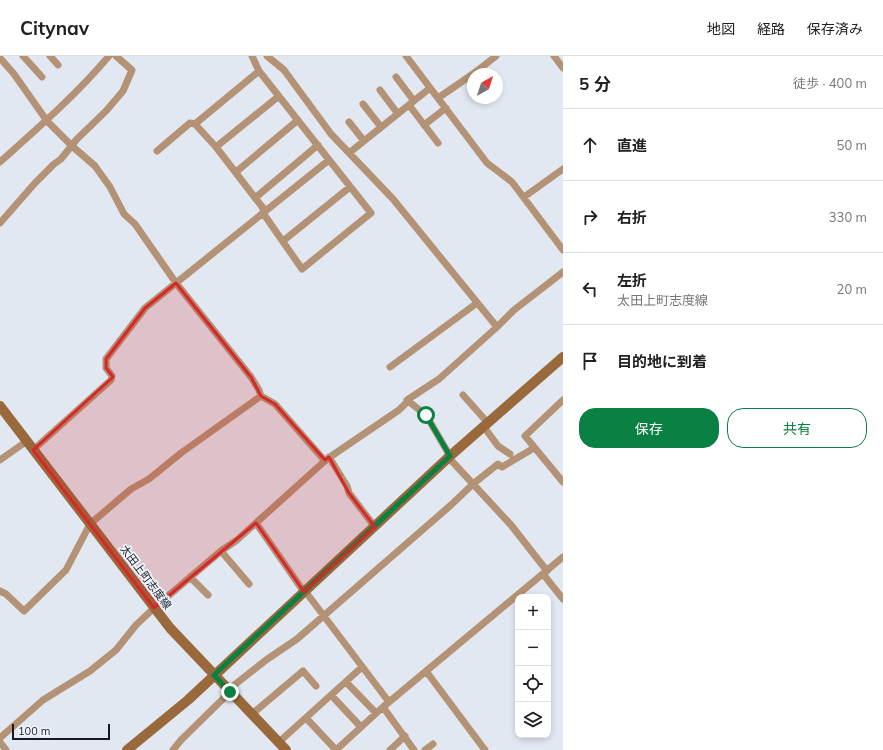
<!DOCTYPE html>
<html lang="ja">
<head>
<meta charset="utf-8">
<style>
	:root { --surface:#fff; --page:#f2f2f2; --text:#202124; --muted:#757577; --line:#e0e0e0; --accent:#0b8043 }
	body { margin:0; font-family:Mulish,"Noto Sans JP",sans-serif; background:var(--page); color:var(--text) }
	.controls { position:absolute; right:12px; bottom:12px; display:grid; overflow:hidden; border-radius:8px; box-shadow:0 2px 6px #0003 }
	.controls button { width:36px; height:36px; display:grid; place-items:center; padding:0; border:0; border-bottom:1px solid var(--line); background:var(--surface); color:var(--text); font:20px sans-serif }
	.compass { position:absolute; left:467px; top:12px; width:36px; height:36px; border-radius:50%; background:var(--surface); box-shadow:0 2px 6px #0003; rotate:39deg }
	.scale { position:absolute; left:12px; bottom:10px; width:98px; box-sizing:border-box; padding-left:4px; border:2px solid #17191d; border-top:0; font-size:11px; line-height:14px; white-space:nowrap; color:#17191d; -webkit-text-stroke:3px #eff5ff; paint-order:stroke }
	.stop { position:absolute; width:12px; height:12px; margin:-9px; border:3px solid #0b8043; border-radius:50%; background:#fff }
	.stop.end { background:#0b8043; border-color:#fff; box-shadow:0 1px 4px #0008 }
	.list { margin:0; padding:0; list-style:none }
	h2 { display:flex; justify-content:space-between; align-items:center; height:52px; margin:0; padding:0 16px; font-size:17px }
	h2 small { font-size:13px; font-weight:400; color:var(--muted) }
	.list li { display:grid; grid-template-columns:26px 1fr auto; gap:12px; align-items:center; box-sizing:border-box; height:72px; padding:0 16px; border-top:1px solid var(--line) }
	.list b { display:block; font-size:15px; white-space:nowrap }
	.list p { margin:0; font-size:13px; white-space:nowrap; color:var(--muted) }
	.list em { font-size:13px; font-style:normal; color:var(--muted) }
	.actions { display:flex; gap:8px; padding:12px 16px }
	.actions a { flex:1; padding:9px 0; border:1px solid var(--accent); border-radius:16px; text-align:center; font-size:14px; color:var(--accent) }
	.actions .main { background:var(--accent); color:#fff }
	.icon { flex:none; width:22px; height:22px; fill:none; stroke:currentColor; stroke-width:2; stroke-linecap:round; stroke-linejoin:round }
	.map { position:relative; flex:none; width:563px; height:694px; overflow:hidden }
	header { display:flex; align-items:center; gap:24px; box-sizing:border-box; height:56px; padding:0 20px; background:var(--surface); border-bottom:1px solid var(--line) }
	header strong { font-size:19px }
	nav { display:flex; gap:22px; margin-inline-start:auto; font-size:14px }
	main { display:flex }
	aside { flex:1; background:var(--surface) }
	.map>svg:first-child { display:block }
</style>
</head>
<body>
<header>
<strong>Citynav</strong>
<nav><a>地図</a><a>経路</a><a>保存済み</a></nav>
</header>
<main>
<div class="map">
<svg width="563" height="694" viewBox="0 0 563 694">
	<rect width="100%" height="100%" fill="#e2e8f2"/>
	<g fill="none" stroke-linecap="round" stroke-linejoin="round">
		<path stroke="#b49275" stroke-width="7" d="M 23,0 L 42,21
			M 50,0 L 58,9
			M 252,0 L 259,15 L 371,157 L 302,213 L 263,157 L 263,152 L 216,91 L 195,68 L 259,15
			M 267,0 L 284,14 L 331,78 L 393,143 L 497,271 L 514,254 L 563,216
			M 406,0 L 487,107 L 512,126 L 563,194
			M 554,0 L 563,12
			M 0,2 L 14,18 L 47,65 L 72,90 L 95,110 L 110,131 L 124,158 L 135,168 L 176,227 L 329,104
			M 473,18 L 496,0
			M 396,21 L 414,45
			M 380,34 L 398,58
			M 438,42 L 473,18
			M 363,48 L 381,71
			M 409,49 L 438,87
			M 349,66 L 364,85
			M 424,69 L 446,52
			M 216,91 L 279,40
			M 157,95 L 190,67 L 195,68
			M 349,97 L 430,32
			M 0,106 C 38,72 76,39 109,0
			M 236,116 L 298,64
			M 524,141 L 563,113
			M 255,142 L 318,89
			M 0,167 L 35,127 L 54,108 L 61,103 L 77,83 L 106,55 L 123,35 L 132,14 L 116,0
			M 283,185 L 350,131
			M 390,311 L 477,247
			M 463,339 L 488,367
			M 407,344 L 439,323 L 497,271
			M 563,344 L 525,380 L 563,426
			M 484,371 L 498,390 L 510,398
			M 33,394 L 111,324 L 112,320 L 106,312 L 106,303 L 145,252 L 176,227 L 251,321 L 259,334 L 261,340 L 275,348 L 325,405
			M 329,401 L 347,430 L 349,437 L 375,471
			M 449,402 L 511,469 L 547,515
			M 0,404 L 27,385
			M 256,467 L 304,536
			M 221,495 L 249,528
			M 543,518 L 563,543
			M 190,521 L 208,539
			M 0,535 L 6,538 L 24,555 L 66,514 L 90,468 L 131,433 L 149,423 L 181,397 L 261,340
			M 305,535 L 389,646
			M 426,615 L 485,694
			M 346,626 L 376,657
			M 228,634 L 266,604 L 297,583 L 451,449 L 473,428 L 498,408 L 502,411 L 534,392
			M 331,639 L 361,671
			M 383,651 L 414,694
			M 252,658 L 303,615 L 316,630
			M 306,662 L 336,694
			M 0,682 L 43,644 L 90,615 L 116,594 L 136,569 L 154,552 L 221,495 L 237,484 L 327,403 L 399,354 L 408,345 L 426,359 L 450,400
			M 0,686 L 6,694
			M 279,686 L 362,611
			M 173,694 L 181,684 L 230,636
			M 336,694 L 383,651 L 563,501
			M 390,694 L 405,680
			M 425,694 L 433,688"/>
		<path stroke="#99683b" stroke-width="10" d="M 0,350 L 170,572 L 286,694
			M 127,694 L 188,644 L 450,400 L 563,301"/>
	</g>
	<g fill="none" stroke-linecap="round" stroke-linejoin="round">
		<path stroke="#0b8043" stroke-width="5" d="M 230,636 L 214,619 L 450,400 L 426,359"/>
	</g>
	<path fill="#d62828" fill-opacity="0.2" stroke="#d62828" stroke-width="3" stroke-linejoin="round" d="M 176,227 L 251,321 L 261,340 L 275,348 L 325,404 L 329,401 L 349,437 L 375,471 L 304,536 L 256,467 L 154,552 L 33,394 L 113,321 L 106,312 L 106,303 L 145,252 Z"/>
	<g text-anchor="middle" stroke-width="3.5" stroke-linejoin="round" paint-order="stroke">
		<g font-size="11" fill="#17191d" stroke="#eff5ff">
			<text transform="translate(146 521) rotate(53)" y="4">太田上町志度線</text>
		</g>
	</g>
</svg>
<div class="controls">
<button>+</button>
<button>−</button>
<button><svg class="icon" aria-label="locate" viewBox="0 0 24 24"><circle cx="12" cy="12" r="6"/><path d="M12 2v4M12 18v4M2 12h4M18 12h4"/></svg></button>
<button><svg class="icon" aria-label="layers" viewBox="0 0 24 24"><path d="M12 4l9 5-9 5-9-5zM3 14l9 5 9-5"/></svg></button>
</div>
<svg class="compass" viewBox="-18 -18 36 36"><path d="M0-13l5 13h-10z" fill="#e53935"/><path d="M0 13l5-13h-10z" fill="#757577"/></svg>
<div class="scale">100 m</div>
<div class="stop" style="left:426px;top:359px"></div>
<div class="stop end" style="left:230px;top:636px"></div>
</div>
<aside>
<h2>5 分<small>徒歩 · 400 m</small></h2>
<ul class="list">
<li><svg class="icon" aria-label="ahead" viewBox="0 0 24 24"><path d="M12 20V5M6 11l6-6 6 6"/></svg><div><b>直進</b></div><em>50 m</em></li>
<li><svg class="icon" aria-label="right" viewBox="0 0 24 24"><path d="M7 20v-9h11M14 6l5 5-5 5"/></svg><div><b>右折</b></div><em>330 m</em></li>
<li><svg class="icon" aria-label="left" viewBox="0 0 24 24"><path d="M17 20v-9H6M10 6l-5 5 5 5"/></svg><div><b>左折</b><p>太田上町志度線</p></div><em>20 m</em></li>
<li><svg class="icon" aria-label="arrive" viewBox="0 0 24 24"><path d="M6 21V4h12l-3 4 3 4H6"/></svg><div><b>目的地に到着</b></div></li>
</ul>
<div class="actions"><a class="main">保存</a><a>共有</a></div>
</aside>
</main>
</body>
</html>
